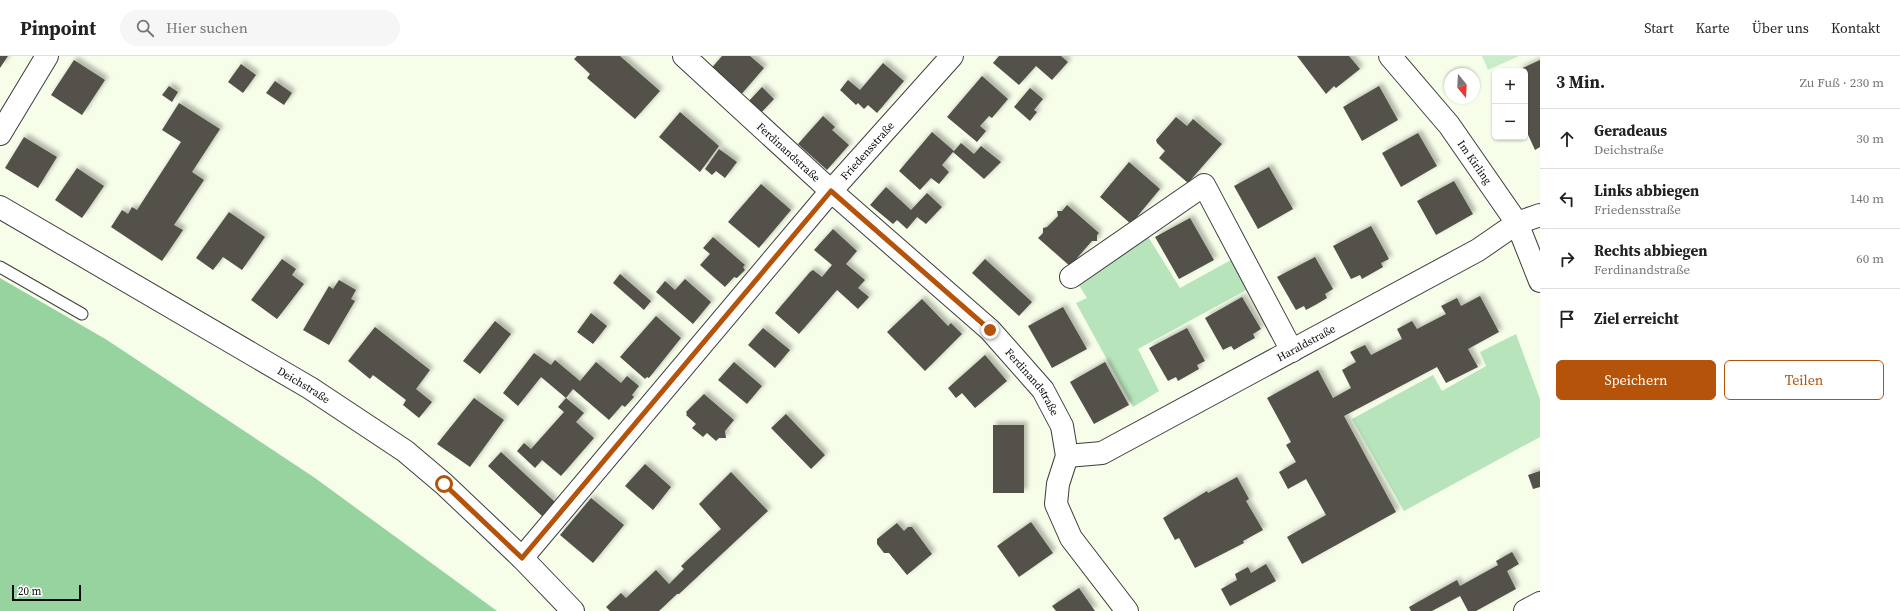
<!DOCTYPE html>
<html lang="de">
<head>
<meta charset="utf-8">
<style>
	:root { --surface:#fff; --page:#f6f6f6; --text:#222; --muted:#767676; --line:#e0e0e0; --accent:#b45309 }
	body { margin:0; font-family:"Source Serif 4",serif; background:var(--page); color:var(--text) }
	.controls { position:absolute; right:12px; top:12px; display:grid; overflow:hidden; border-radius:6px; box-shadow:0 1px 3px #0004 }
	.controls button { width:36px; height:36px; display:grid; place-items:center; padding:0; border:0; border-bottom:1px solid var(--line); background:var(--surface); color:var(--text); font:20px sans-serif }
	.compass { position:absolute; left:1444px; top:12px; width:36px; height:36px; border-radius:50%; background:var(--surface); box-shadow:0 1px 3px #0004; rotate:162deg }
	.scale { position:absolute; left:12px; bottom:10px; width:69px; box-sizing:border-box; padding-left:4px; border:2px solid #0a0a0a; border-top:0; font-size:11px; line-height:14px; white-space:nowrap; color:#0a0a0a; -webkit-text-stroke:3px #fff; paint-order:stroke }
	.stop { position:absolute; width:12px; height:12px; margin:-9px; border:3px solid #b45309; border-radius:50%; background:#fff }
	.stop.end { background:#b45309; border-color:#fff; box-shadow:0 1px 4px #0008 }
	.list { margin:0; padding:0; list-style:none }
	h2 { display:flex; justify-content:space-between; align-items:center; height:52px; margin:0; padding:0 16px; font-size:17px }
	h2 small { font-size:13px; font-weight:400; color:var(--muted) }
	.list li { display:grid; grid-template-columns:26px 1fr auto; gap:12px; align-items:center; box-sizing:border-box; height:60px; padding:0 16px; border-top:1px solid var(--line) }
	.list b { display:block; font-size:15px; white-space:nowrap }
	.list p { margin:0; font-size:13px; white-space:nowrap; color:var(--muted) }
	.list em { font-size:13px; font-style:normal; color:var(--muted) }
	.actions { display:flex; gap:8px; padding:12px 16px }
	.actions a { flex:1; padding:9px 0; border:1px solid var(--accent); border-radius:6px; text-align:center; font-size:14px; color:var(--accent) }
	.actions .main { background:var(--accent); color:#fff }
	.icon { flex:none; width:22px; height:22px; fill:none; stroke:currentColor; stroke-width:2; stroke-linecap:round; stroke-linejoin:round }
	.map { position:relative; flex:none; width:1540px; height:555px; overflow:hidden }
	header { display:flex; align-items:center; gap:24px; box-sizing:border-box; height:56px; padding:0 20px; background:var(--surface); border-bottom:1px solid var(--line) }
	header strong { font-size:19px }
	nav { display:flex; gap:22px; margin-inline-start:auto; font-size:14px }
	.search { width:280px; height:36px; background:var(--page); display:flex; align-items:center; gap:10px; box-sizing:border-box; padding:0 14px; border-radius:22px; color:var(--muted); font-size:15px }
	main { display:flex }
	aside { flex:1; background:var(--surface) }
	.map>svg:first-child { display:block }
</style>
</head>
<body>
<header>
<strong>Pinpoint</strong>
<div class="search"><svg class="icon" aria-label="search" viewBox="0 0 24 24"><circle cx="10" cy="10" r="6"/><path d="M15 15l6 6"/></svg>Hier suchen</div>
<nav><a>Start</a><a>Karte</a><a>Über uns</a><a>Kontakt</a></nav>
</header>
<main>
<div class="map">
<svg width="1540" height="555" viewBox="0 0 1540 555">
	<defs>
		<filter id="shadow"><feDropShadow dx="3.5" dy="-3.5" stdDeviation="2" flood-color="#0004"/></filter>
	</defs>
	<rect width="100%" height="100%" fill="#f6fde9"/>
	<path fill="#b7e4ba" d="M 1147,179 L 1180,232 L 1231,204 L 1248,233 L 1138,293 L 1159,335 L 1133,351 L 1076,247 L 1087,242 L 1077,226 Z
		M 1516,278 L 1540,343 L 1540,381 L 1404,455 L 1352,363 L 1433,319 L 1442,335 L 1486,310 L 1480,296 Z"/>
	<path fill="#97d39f" d="M 0,222 L 107,284 L 315,422 L 497,555 L 0,555 Z"/>
	<path fill="#caecc8" d="M 1482,0 L 1519,0 L 1488,14 Z"/>
	<path fill="#525148" filter="url(#shadow)" d="M 0,0 L 8,0 L 0,12 Z
		M 577,0 L 620,0 L 660,35 L 635,63 L 587,22 L 590,18 L 574,3 Z
		M 722,0 L 750,0 L 764,12 L 739,41 L 709,15 Z
		M 999,0 L 1061,0 L 1068,6 L 1052,24 L 1036,10 L 1019,29 L 993,7 Z
		M 1297,0 L 1349,0 L 1360,13 L 1336,32 L 1334,30 L 1326,38 Z
		M 74,4 L 105,24 L 82,59 L 51,39 Z
		M 1540,4 L 1540,91 L 1535,94 L 1525,72 L 1525,15 L 1516,15 Z
		M 883,7 L 904,25 L 877,57 L 868,49 L 864,53 L 858,47 L 856,49 L 840,34 L 848,24 L 860,34 Z
		M 241,8 L 256,19 L 243,37 L 228,26 Z
		M 982,20 L 1008,43 L 992,62 L 989,60 L 980,70 L 986,75 L 977,86 L 947,61 Z
		M 275,25 L 292,37 L 284,49 L 266,37 Z
		M 169,30 L 178,36 L 172,46 L 162,39 Z
		M 1379,30 L 1398,64 L 1362,85 L 1343,51 Z
		M 762,31 L 774,43 L 760,58 L 748,46 Z
		M 1030,32 L 1043,43 L 1034,54 L 1037,56 L 1030,65 L 1014,51 Z
		M 179,47 L 220,73 L 192,116 L 204,124 L 174,169 L 183,174 L 162,205 L 111,171 L 122,154 L 128,158 L 132,151 L 137,154 L 181,86 L 162,74 Z
		M 680,56 L 719,90 L 700,116 L 659,81 Z
		M 823,60 L 835,71 L 832,74 L 849,89 L 827,114 L 798,88 Z
		M 1176,61 L 1187,70 L 1193,63 L 1222,88 L 1188,127 L 1159,102 L 1165,95 L 1157,87 L 1156,84 Z
		M 932,76 L 954,95 L 961,87 L 974,98 L 981,90 L 1001,106 L 984,123 L 953,96 L 942,109 L 949,116 L 939,128 L 931,122 L 920,134 L 899,115 Z
		M 1418,77 L 1437,110 L 1401,131 L 1382,97 Z
		M 24,81 L 57,101 L 38,132 L 5,112 Z
		M 719,93 L 737,106 L 725,122 L 716,115 L 712,119 L 705,113 Z
		M 1129,106 L 1160,133 L 1131,168 L 1100,141 Z
		M 1269,111 L 1293,153 L 1258,173 L 1234,130 Z
		M 77,112 L 104,130 L 82,162 L 55,144 Z
		M 1454,125 L 1473,158 L 1436,179 L 1417,145 Z
		M 761,128 L 791,154 L 759,192 L 728,166 Z
		M 886,131 L 911,154 L 927,137 L 942,151 L 926,168 L 917,161 L 907,173 L 897,164 L 893,168 L 870,149 Z
		M 1067,149 L 1099,177 L 1097,179 L 1097,185 L 1092,185 L 1077,202 L 1078,207 L 1071,211 L 1038,182 L 1043,177 L 1043,172 L 1047,171 L 1058,160 L 1057,155 L 1062,155 Z
		M 229,156 L 265,181 L 242,214 L 223,201 L 213,214 L 196,202 Z
		M 1190,162 L 1214,204 L 1179,223 L 1155,181 Z
		M 1371,170 L 1389,203 L 1381,207 L 1383,211 L 1362,223 L 1360,219 L 1351,223 L 1333,190 Z
		M 833,173 L 857,195 L 846,208 L 865,224 L 858,232 L 869,241 L 858,253 L 837,234 L 799,278 L 775,257 L 810,216 L 813,214 L 822,221 L 832,209 L 814,194 Z
		M 713,181 L 745,209 L 743,211 L 745,214 L 737,222 L 734,221 L 725,231 L 700,209 L 710,198 L 703,192 Z
		M 1315,201 L 1333,233 L 1325,238 L 1327,242 L 1317,248 L 1306,254 L 1304,250 L 1296,254 L 1277,221 Z
		M 282,203 L 296,213 L 292,219 L 304,228 L 277,263 L 251,244 Z
		M 985,203 L 1032,246 L 1019,260 L 972,217 Z
		M 620,218 L 651,245 L 644,254 L 613,227 Z
		M 685,223 L 711,246 L 693,268 L 656,236 L 665,225 L 675,234 Z
		M 339,224 L 356,234 L 351,243 L 355,245 L 329,289 L 303,274 L 329,230 L 333,233 Z
		M 1480,240 L 1499,276 L 1468,293 L 1478,311 L 1446,327 L 1437,311 L 1344,360 L 1396,456 L 1302,508 L 1287,481 L 1326,459 L 1306,423 L 1288,433 L 1279,416 L 1296,406 L 1286,389 L 1291,386 L 1267,342 L 1318,314 L 1333,342 L 1351,332 L 1342,314 L 1356,306 L 1350,296 L 1365,289 L 1371,299 L 1402,283 L 1397,273 L 1412,265 L 1417,273 L 1446,258 L 1441,250 L 1457,242 L 1461,250 Z
		M 1242,241 L 1261,273 L 1253,278 L 1255,282 L 1244,288 L 1234,294 L 1231,290 L 1223,294 L 1205,262 Z
		M 922,243 L 948,270 L 951,267 L 962,278 L 925,315 L 887,276 Z
		M 1063,251 L 1087,293 L 1052,312 L 1028,270 Z
		M 591,257 L 607,270 L 593,288 L 577,276 Z
		M 656,260 L 681,282 L 649,322 L 647,321 L 645,323 L 620,301 Z
		M 495,265 L 511,278 L 480,318 L 463,305 Z
		M 375,271 L 430,314 L 416,333 L 432,346 L 419,362 L 403,349 L 406,344 L 373,319 L 370,323 L 348,305 Z
		M 763,272 L 790,294 L 775,312 L 748,289 Z
		M 1187,272 L 1205,305 L 1197,309 L 1199,313 L 1178,325 L 1176,321 L 1168,325 L 1149,292 Z
		M 534,297 L 551,309 L 555,304 L 580,325 L 596,306 L 621,327 L 627,320 L 639,330 L 632,339 L 634,341 L 625,351 L 622,349 L 609,364 L 573,333 L 566,342 L 584,357 L 576,366 L 594,382 L 561,420 L 542,404 L 535,412 L 517,395 L 524,387 L 531,393 L 564,356 L 558,351 L 566,342 L 541,321 L 518,350 L 503,337 Z
		M 985,299 L 1007,325 L 975,352 L 962,337 L 956,342 L 948,332 Z
		M 734,306 L 762,330 L 747,348 L 718,324 Z
		M 1105,306 L 1129,349 L 1094,368 L 1070,326 Z
		M 704,338 L 734,364 L 725,375 L 726,382 L 719,382 L 716,385 L 707,377 L 703,381 L 692,372 L 696,368 L 686,359 L 687,358 L 686,356 Z
		M 474,342 L 504,364 L 470,411 L 437,388 Z
		M 786,358 L 825,399 L 811,413 L 771,372 Z
		M 993,369 L 1024,369 L 1024,437 L 993,437 Z
		M 501,396 L 555,446 L 542,460 L 488,410 Z
		M 645,408 L 671,431 L 653,454 L 625,430 Z
		M 1540,415 L 1540,431 L 1533,433 L 1528,419 Z
		M 731,416 L 768,455 L 679,538 L 677,538 L 659,555 L 610,555 L 606,551 L 621,537 L 626,542 L 656,514 L 669,528 L 684,513 L 681,510 L 721,473 L 699,448 Z
		M 1237,421 L 1249,443 L 1246,445 L 1263,474 L 1243,485 L 1244,487 L 1195,512 L 1179,482 L 1175,484 L 1163,462 L 1207,435 L 1208,437 Z
		M 591,442 L 624,469 L 593,507 L 560,479 Z
		M 1031,466 L 1053,497 L 1019,521 L 997,490 Z
		M 897,467 L 904,475 L 908,471 L 912,471 L 932,498 L 907,519 L 889,497 L 884,497 L 877,488 L 877,483 Z
		M 1512,496 L 1519,508 L 1507,515 L 1516,533 L 1476,555 L 1468,555 L 1460,540 L 1432,555 L 1411,555 L 1409,551 L 1457,524 L 1460,530 L 1498,509 L 1496,505 Z
		M 1266,508 L 1276,525 L 1230,550 L 1221,533 L 1237,524 L 1235,518 L 1248,511 L 1251,517 Z
		M 1079,532 L 1095,555 L 1056,555 L 1052,550 Z"/>
	<g fill="none" stroke-linecap="round" stroke-linejoin="round">
		<g stroke="#3d3d3d" stroke-width="13">
			<path id="lane" d="M 0,211 L 82,258"/>
		</g>
		<g stroke="#3d3d3d" stroke-width="24">
			<g id="street">
				<path id="s1" d="M 684,0 L 831,135 L 990,274 L 1043,334 L 1062,370 L 1067,400 L 1058,428 L 1056,448 L 1071,482 L 1127,555"/>
				<path id="s2" d="M 1390,0 L 1449,69 L 1517,167 L 1540,225"/>
				<path d="M 0,78 L 47,0"/>
				<path id="s3" d="M 0,151 L 310,332 L 405,395 L 444,428 L 522,502 L 573,555"/>
				<path d="M 1071,221 L 1204,129 L 1292,295"/>
				<path id="s4" d="M 1067,400 L 1102,397 L 1478,194 L 1517,167 L 1540,159"/>
				<path id="s5" d="M 522,502 L 831,135 L 952,0"/>
				<path d="M 1525,555 L 1540,547"/>
			</g>
		</g>
		<use href="#lane" stroke="#fff" stroke-width="11"/>
		<use href="#street" stroke="#fff" stroke-width="22"/>
	</g>
	<g fill="none" stroke-linecap="round" stroke-linejoin="round">
		<path stroke="#b45309" stroke-width="5" d="M 444,428 L 522,502 L 831,135 L 990,274"/>
	</g>
	<g text-anchor="middle" stroke-width="4" stroke-linejoin="round" paint-order="stroke">
		<g font-size="11" fill="#0a0a0a" stroke="#fff">
			<text dy="4" stroke="none"><textPath href="#s5" startOffset="534">Friedensstraße</textPath></text>
			<text dy="4" stroke="none"><textPath href="#s1" startOffset="142">Ferdinandstraße</textPath></text>
			<text dy="4" stroke="none"><textPath href="#s2" startOffset="136">Im Kirling</textPath></text>
			<text dy="4" stroke="none"><textPath href="#s4" startOffset="267">Haraldstraße</textPath></text>
			<text dy="4" stroke="none"><textPath href="#s1" startOffset="478">Ferdinandstraße</textPath></text>
			<text dy="4" stroke="none"><textPath href="#s3" startOffset="352">Deichstraße</textPath></text>
		</g>
	</g>
</svg>
<div class="controls">
<button>+</button>
<button>−</button>
</div>
<svg class="compass" viewBox="-18 -18 36 36"><path d="M0-13l5 13h-10z" fill="#e53935"/><path d="M0 13l5-13h-10z" fill="#767676"/></svg>
<div class="scale">20 m</div>
<div class="stop" style="left:444px;top:428px"></div>
<div class="stop end" style="left:990px;top:274px"></div>
</div>
<aside>
<h2>3 Min.<small>Zu Fuß · 230 m</small></h2>
<ul class="list">
<li><svg class="icon" aria-label="ahead" viewBox="0 0 24 24"><path d="M12 20V5M6 11l6-6 6 6"/></svg><div><b>Geradeaus</b><p>Deichstraße</p></div><em>30 m</em></li>
<li><svg class="icon" aria-label="left" viewBox="0 0 24 24"><path d="M17 20v-9H6M10 6l-5 5 5 5"/></svg><div><b>Links abbiegen</b><p>Friedensstraße</p></div><em>140 m</em></li>
<li><svg class="icon" aria-label="right" viewBox="0 0 24 24"><path d="M7 20v-9h11M14 6l5 5-5 5"/></svg><div><b>Rechts abbiegen</b><p>Ferdinandstraße</p></div><em>60 m</em></li>
<li><svg class="icon" aria-label="arrive" viewBox="0 0 24 24"><path d="M6 21V4h12l-3 4 3 4H6"/></svg><div><b>Ziel erreicht</b></div></li>
</ul>
<div class="actions"><a class="main">Speichern</a><a>Teilen</a></div>
</aside>
</main>
</body>
</html>
